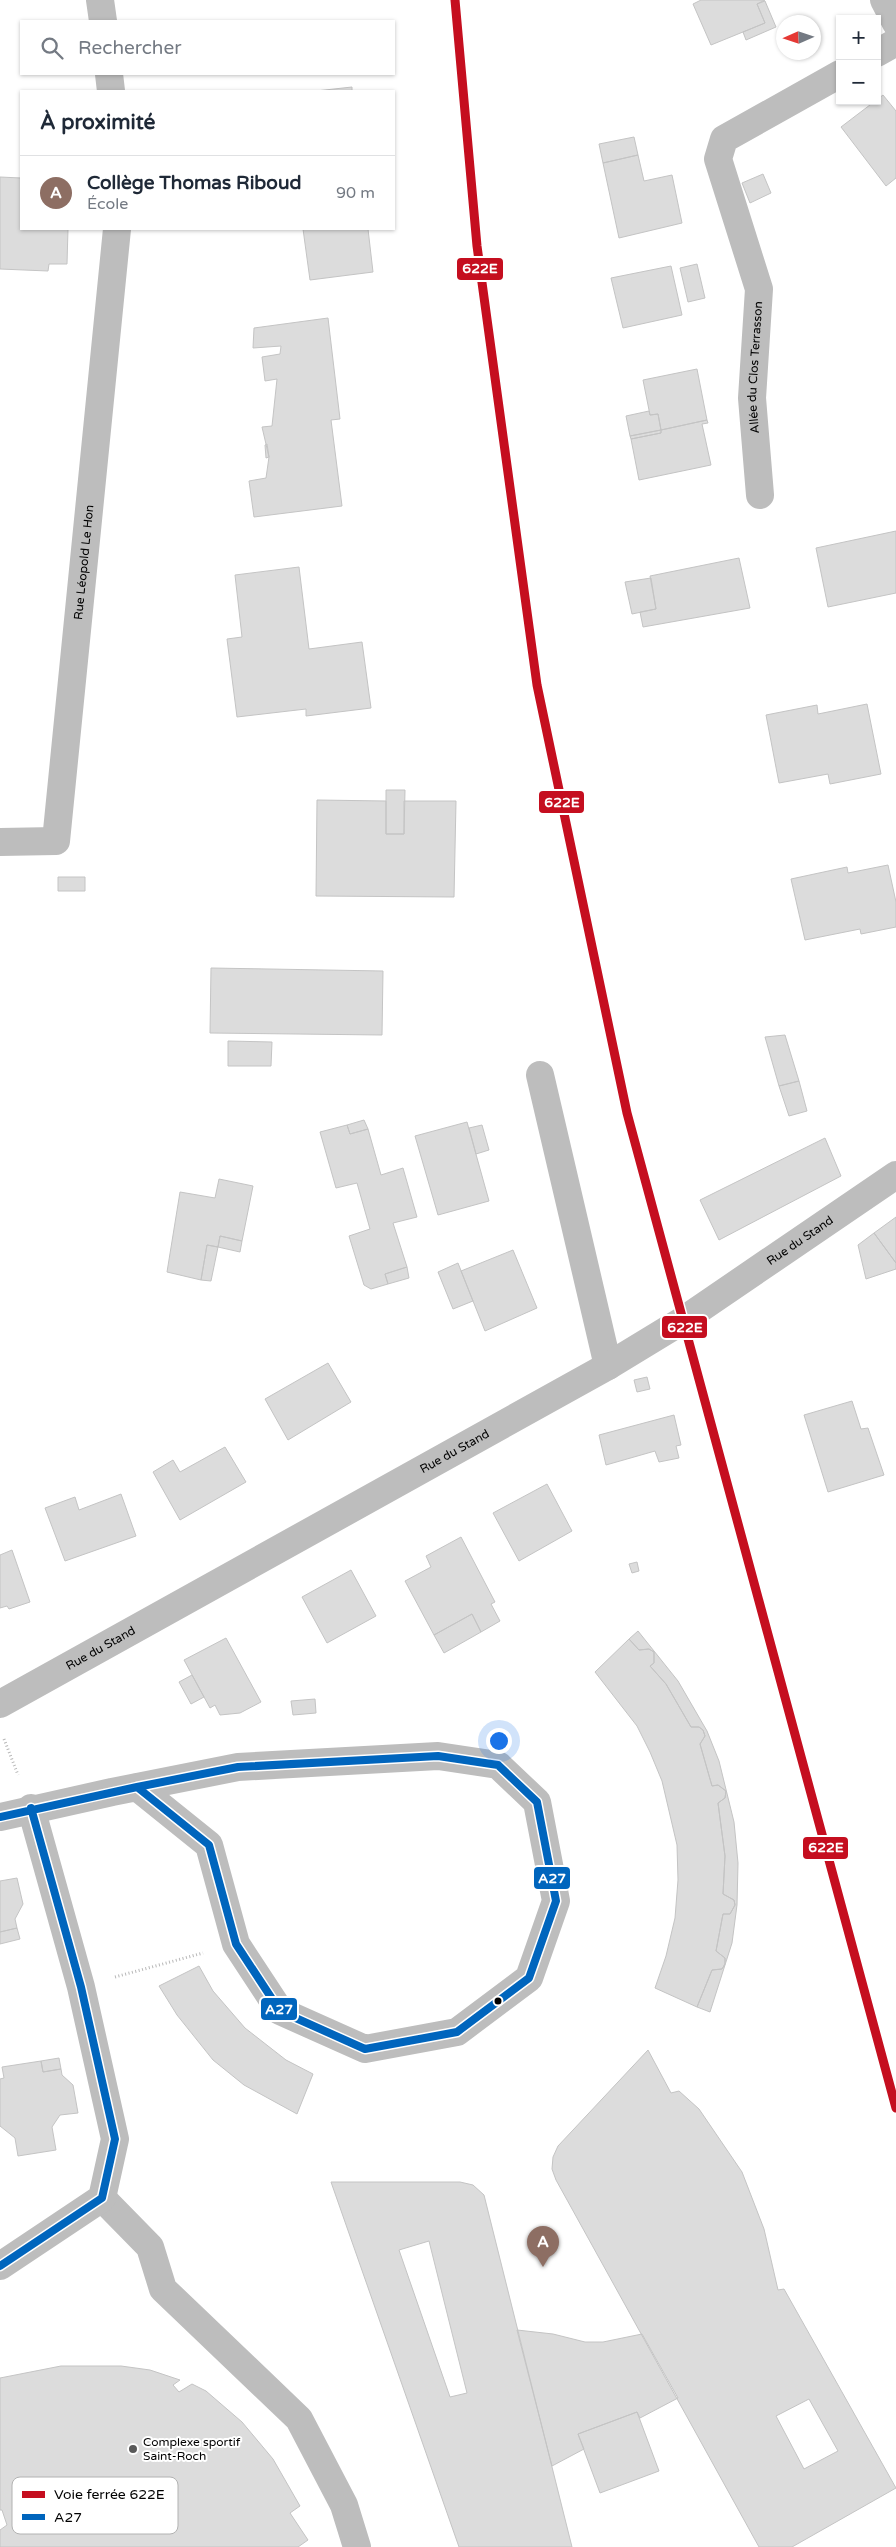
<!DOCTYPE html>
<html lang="fr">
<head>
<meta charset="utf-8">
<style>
	:root { --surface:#fff; --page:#f6f6f7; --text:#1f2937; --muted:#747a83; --line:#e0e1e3; --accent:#111827 }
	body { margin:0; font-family:"Varela Round",sans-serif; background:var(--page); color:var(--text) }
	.controls { position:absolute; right:15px; top:15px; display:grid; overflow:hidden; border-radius:0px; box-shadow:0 1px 4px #0004 }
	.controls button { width:45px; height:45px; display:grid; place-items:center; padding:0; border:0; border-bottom:1px solid var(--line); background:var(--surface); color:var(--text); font:25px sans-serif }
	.compass { position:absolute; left:776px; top:15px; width:45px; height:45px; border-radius:50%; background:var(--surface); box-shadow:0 1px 4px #0004; rotate:267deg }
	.you { position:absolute; left:498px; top:1740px; width:18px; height:18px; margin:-12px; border:4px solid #fff; border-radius:50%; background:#1a73e8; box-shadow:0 0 0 8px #1a73e833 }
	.badge { display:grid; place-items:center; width:32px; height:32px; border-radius:50%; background:var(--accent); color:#fff; font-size:16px; font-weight:700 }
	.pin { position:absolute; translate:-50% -41px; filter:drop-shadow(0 1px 2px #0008) }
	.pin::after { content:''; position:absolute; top:26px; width:18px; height:15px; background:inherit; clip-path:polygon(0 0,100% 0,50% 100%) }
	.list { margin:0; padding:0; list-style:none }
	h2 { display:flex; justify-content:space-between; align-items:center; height:65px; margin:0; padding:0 20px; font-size:21px }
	h2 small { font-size:16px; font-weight:400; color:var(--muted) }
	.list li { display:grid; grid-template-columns:32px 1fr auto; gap:15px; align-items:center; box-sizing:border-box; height:75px; padding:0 20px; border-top:1px solid var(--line) }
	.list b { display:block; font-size:19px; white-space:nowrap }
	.list p { margin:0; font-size:16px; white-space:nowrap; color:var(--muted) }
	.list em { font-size:16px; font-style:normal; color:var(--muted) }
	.icon { flex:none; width:28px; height:28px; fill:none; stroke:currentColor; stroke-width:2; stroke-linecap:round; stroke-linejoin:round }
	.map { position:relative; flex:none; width:896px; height:2547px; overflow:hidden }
	.search { position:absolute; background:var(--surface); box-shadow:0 1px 4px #0004; left:20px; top:20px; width:375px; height:55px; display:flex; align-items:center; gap:12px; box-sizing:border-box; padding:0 18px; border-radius:0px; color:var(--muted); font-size:19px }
	.panel { position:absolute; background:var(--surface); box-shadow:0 1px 4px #0004; left:20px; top:90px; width:375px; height:140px; border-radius:0px }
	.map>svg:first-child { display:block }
</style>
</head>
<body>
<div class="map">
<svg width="896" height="2547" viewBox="0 0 896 2547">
	<rect width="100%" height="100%" fill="#fff"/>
	<path fill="#dcdcdc" stroke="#c4c4c4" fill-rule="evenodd" d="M 701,0 L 765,0 L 757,4 L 765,23 L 711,45 L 693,4 Z
		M 765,1 L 776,27 L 746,40 L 743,32 L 765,23 L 757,4 Z
		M 352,87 L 352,91 L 316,91 Z
		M 883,95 L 896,111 L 896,178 L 886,186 L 841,127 Z
		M 634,137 L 638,155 L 603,163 L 599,144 Z
		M 638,155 L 644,181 L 672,175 L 682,223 L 619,238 L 603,163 Z
		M 763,174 L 771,193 L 750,203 L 742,183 Z
		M 0,177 L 21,178 L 21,229 L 68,229 L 67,264 L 49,264 L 48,271 L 0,269 Z
		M 303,229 L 368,229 L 373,272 L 310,280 Z
		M 697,264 L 705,298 L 688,302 L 680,268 Z
		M 671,266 L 682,315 L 623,328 L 611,278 Z
		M 328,318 L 340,419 L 331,420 L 342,506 L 254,517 L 249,481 L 266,478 L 269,457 L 262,427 L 272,426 L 277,379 L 265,381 L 262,357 L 280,354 L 281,346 L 253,348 L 254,328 Z
		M 697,369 L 707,420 L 661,430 L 658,414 L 650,415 L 643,380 Z
		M 649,411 L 650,415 L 658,414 L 661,430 L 630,436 L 626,416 Z
		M 707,420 L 708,423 L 702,424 L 711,465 L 639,480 L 631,439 L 661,433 L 661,430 Z
		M 661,430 L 661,433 L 631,439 L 630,436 Z
		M 267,444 L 269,457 L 266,458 L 265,445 Z
		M 896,531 L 896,593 L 828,607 L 816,548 Z
		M 739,558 L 750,608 L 643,627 L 640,612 L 656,609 L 650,576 Z
		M 299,567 L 309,649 L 362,642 L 371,708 L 306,716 L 306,709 L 237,717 L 227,639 L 242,637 L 235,575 Z
		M 651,578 L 656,609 L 632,614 L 625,582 Z
		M 867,704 L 881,774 L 830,784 L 828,774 L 779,783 L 766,715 L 817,705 L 818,714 Z
		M 386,790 L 405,790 L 404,834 L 386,834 Z
		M 317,800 L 386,801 L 386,834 L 404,834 L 404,801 L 456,801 L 454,897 L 316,896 Z
		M 888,865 L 896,902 L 896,927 L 861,934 L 860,929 L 805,940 L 791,879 L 847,867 L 848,873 Z
		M 58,877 L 85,877 L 85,891 L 58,891 Z
		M 211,968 L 383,971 L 382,1035 L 210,1033 Z
		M 785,1035 L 799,1081 L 779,1086 L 765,1037 Z
		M 228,1041 L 272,1042 L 271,1066 L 228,1066 Z
		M 799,1081 L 807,1111 L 789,1116 L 779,1086 Z
		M 364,1120 L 368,1129 L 350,1134 L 347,1125 Z
		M 467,1122 L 489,1201 L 438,1215 L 415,1136 Z
		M 347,1125 L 350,1134 L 368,1129 L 381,1175 L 403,1168 L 417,1217 L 393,1223 L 407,1267 L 385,1274 L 388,1284 L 371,1289 L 364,1285 L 349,1236 L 370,1229 L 357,1183 L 336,1188 L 320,1132 Z
		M 482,1125 L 489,1150 L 476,1154 L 469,1128 Z
		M 825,1138 L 841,1176 L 719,1240 L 700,1200 Z
		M 219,1179 L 253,1186 L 242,1241 L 220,1236 L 218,1247 L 207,1245 L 201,1280 L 167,1272 L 180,1192 L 215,1198 Z
		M 896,1217 L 896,1263 L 874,1233 Z
		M 874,1233 L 896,1263 L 896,1269 L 866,1279 L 858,1245 Z
		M 220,1236 L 242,1241 L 240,1252 L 218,1247 Z
		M 207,1245 L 218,1247 L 211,1281 L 201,1280 Z
		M 513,1250 L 537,1308 L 485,1331 L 461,1271 Z
		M 458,1263 L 473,1301 L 453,1309 L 438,1272 Z
		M 407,1267 L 409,1278 L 388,1284 L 385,1274 Z
		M 328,1363 L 351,1402 L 288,1440 L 265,1399 Z
		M 647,1377 L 650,1389 L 637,1392 L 634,1380 Z
		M 852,1401 L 861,1429 L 868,1428 L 884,1475 L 828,1492 L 804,1415 Z
		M 674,1415 L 681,1445 L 676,1446 L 679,1458 L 659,1462 L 655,1451 L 606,1465 L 599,1435 Z
		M 225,1447 L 246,1482 L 180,1520 L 153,1472 L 173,1460 L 180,1472 Z
		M 547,1484 L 572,1531 L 519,1561 L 493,1513 Z
		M 121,1494 L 136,1536 L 65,1561 L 45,1508 L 75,1497 L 79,1510 Z
		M 461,1537 L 495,1602 L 491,1604 L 500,1621 L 481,1632 L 472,1614 L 434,1635 L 405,1581 L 431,1567 L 426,1556 Z
		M 12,1550 L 30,1602 L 9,1609 L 7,1606 L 0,1608 L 0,1555 Z
		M 637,1562 L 639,1571 L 632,1573 L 629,1564 Z
		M 351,1570 L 376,1616 L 327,1643 L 302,1597 Z
		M 472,1614 L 481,1632 L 444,1653 L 434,1635 Z
		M 638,1631 L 678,1681 L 707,1731 L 719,1761 L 734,1822 L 738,1863 L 737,1905 L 732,1943 L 710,2012 L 697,2007 L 712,1970 L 722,1969 L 725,1964 L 725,1958 L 716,1951 L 723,1914 L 730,1914 L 735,1905 L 734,1900 L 723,1894 L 725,1856 L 718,1803 L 725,1798 L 726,1791 L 718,1785 L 712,1786 L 700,1744 L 705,1736 L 703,1730 L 699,1727 L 691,1727 L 666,1684 L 650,1666 L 654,1663 L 654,1652 L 649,1649 L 639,1650 L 629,1639 Z
		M 226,1638 L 261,1702 L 240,1713 L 220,1715 L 215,1705 L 210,1708 L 184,1660 Z
		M 629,1639 L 639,1650 L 649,1649 L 654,1652 L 654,1663 L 650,1666 L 666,1684 L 691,1727 L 699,1727 L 703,1730 L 705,1736 L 700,1744 L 712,1786 L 718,1785 L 726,1791 L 725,1798 L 718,1803 L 725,1856 L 723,1894 L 734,1900 L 735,1905 L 730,1914 L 723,1914 L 716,1951 L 725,1958 L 725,1964 L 722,1969 L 712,1970 L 697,2007 L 655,1988 L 666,1956 L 675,1918 L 678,1880 L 677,1845 L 662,1781 L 650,1752 L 637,1726 L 595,1672 Z
		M 192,1675 L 204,1697 L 191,1704 L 179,1682 Z
		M 315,1699 L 316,1713 L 293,1715 L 291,1701 Z
		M 17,1878 L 23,1904 L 15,1919 L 17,1928 L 0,1932 L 0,1881 Z
		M 17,1928 L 20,1939 L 0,1944 L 0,1932 Z
		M 199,1966 L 213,1991 L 245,2028 L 286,2060 L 313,2074 L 297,2114 L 244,2085 L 213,2060 L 177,2015 L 159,1986 Z
		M 648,2050 L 671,2093 L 679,2091 L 699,2109 L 742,2172 L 764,2229 L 778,2290 L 784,2289 L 896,2488 L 792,2547 L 759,2547 L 556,2180 L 552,2169 L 553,2157 L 558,2146 ZM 809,2399 L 838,2451 L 804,2469 L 776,2416 Z
		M 59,2058 L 61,2069 L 43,2072 L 41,2061 Z
		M 41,2061 L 43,2072 L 61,2069 L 62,2075 L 73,2085 L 78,2113 L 60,2115 L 52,2127 L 56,2150 L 18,2156 L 15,2138 L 0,2126 L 0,2079 L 4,2078 L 2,2067 Z
		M 331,2182 L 460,2182 L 473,2185 L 484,2195 L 572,2547 L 459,2547 ZM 429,2241 L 467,2393 L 450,2397 L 399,2250 Z
		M 517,2330 L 553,2334 L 585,2342 L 603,2342 L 642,2334 L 678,2398 L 640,2418 L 637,2412 L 578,2434 L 584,2449 L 552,2466 Z
		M 61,2366 L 121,2366 L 150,2370 L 180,2380 L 173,2385 L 179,2392 L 192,2384 L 206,2391 L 242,2422 L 273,2459 L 300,2506 L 290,2513 L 308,2540 L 298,2547 L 0,2547 L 0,2530 L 7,2525 L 2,2510 L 0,2510 L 0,2378 Z
		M 637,2412 L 659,2471 L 600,2493 L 578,2434 Z"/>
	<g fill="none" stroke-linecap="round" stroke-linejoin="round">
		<path stroke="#b8b8b8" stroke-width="3" stroke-dasharray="1 2.5" stroke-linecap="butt" d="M 4,1739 L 18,1775
			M 115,1977 L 203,1953"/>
		<g stroke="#bdbdbd" stroke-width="28">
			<path d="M 100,0 L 103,21"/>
			<path d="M 884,0 L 896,23"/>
			<path d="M 877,53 L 896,42"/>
			<path d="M 109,74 L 111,91"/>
			<path id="s1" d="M 760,495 L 752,398 L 759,289 L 718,159 L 724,139 L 840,74"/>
			<path id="s2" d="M 0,842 L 56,841 L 117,229"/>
			<path d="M 540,1075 L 608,1366"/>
			<path id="s3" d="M 0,1704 L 608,1366 L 682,1321 L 896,1175"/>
			<path d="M 0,1817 L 112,1792 L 238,1767 L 438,1756 L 498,1765 L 537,1802 L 556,1901 L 529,1978 L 457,2032 L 365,2049 L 280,2011 L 236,1944 L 209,1845 L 137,1787"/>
			<path d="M 102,2198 L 150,2247 L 163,2289 L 299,2419 L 344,2505 L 357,2547"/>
			<path d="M 0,2266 L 102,2198 L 115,2139 L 81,1987 L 31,1808"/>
		</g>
		<g stroke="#fff" stroke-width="11">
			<path id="bus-1" d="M 438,1756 L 498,1765 L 537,1802 L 556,1901 L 529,1978 L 457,2032 L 365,2049 L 280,2011 L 236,1944 L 209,1845 L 137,1787 L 238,1767 Z
				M 0,1817 L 137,1787
				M 0,2266 L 102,2198 L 115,2139 L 81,1987 L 31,1808"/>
		</g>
		<use href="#bus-1" stroke="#0065bd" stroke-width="8"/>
		<g stroke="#fff" stroke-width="12">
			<path id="rail-1" d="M 455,0 L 477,246 L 537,685 L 627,1113 L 896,2108"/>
		</g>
		<use href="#rail-1" stroke="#c50e1f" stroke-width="9"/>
	</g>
	<circle fill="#000" stroke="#fff" stroke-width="2" cx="498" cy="2001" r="4.5"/>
	<circle fill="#595959" stroke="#fff" stroke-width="2" cx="133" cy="2449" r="5"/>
	<g text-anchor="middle" stroke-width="4" stroke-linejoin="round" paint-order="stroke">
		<g font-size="12" fill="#000" stroke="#fff">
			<text dy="4" stroke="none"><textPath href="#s1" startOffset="128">Allée du Clos Terrasson</textPath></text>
			<text dy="4" stroke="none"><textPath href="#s2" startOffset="336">Rue Léopold Le Hon</textPath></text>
			<text dy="4" stroke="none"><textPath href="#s3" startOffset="925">Rue du Stand</textPath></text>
			<text dy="4" stroke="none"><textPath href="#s3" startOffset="520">Rue du Stand</textPath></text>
			<text dy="4" stroke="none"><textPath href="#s3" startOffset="115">Rue du Stand</textPath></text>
		</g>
		<g font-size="12" fill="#000" stroke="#fff" text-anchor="start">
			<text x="143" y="2446">Complexe sportif<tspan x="143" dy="14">Saint-Roch</tspan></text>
		</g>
	</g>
	<rect x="12" y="2477" width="166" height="57" rx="8" fill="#fff" stroke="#b2b2b2" stroke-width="1"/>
	<rect x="22" y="2491" width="23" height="7" fill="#c50e1f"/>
	<rect x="22" y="2514" width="23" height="6" fill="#0065bd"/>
	<g font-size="14" fill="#000">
		<text x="54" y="2499">Voie ferrée 622E</text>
		<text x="54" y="2522">A27</text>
	</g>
	<g stroke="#fff" stroke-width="2">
		<rect x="456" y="257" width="48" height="24" rx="5" fill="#c50e1f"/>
		<rect x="538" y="790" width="47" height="24" rx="5" fill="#c50e1f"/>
		<rect x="661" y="1315" width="47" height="24" rx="5" fill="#c50e1f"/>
		<rect x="802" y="1836" width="47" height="24" rx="5" fill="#c50e1f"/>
		<rect x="533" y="1866" width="38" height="24" rx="5" fill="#0065bd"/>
		<rect x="260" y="1997" width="38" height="24" rx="5" fill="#0065bd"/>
	</g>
	<g font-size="14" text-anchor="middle" font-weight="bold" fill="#fff">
		<text x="480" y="273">622E</text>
		<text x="562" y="807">622E</text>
		<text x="685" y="1332">622E</text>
		<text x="826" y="1852">622E</text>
		<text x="552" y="1883">A27</text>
		<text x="279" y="2014">A27</text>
	</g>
</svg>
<div class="controls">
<button>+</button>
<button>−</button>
</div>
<svg class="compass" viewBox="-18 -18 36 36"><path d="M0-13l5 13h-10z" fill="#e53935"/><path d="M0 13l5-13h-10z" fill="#747a83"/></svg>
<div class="you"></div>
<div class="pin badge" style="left:543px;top:2267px;background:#8d6e63">A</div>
<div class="search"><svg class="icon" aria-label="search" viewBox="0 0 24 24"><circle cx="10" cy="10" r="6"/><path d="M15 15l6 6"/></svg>Rechercher</div>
<section class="panel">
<h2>À proximité<small></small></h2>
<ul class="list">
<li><span class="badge" style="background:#8d6e63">A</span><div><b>Collège Thomas Riboud</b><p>École</p></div><em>90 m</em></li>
</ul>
</section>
</div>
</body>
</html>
